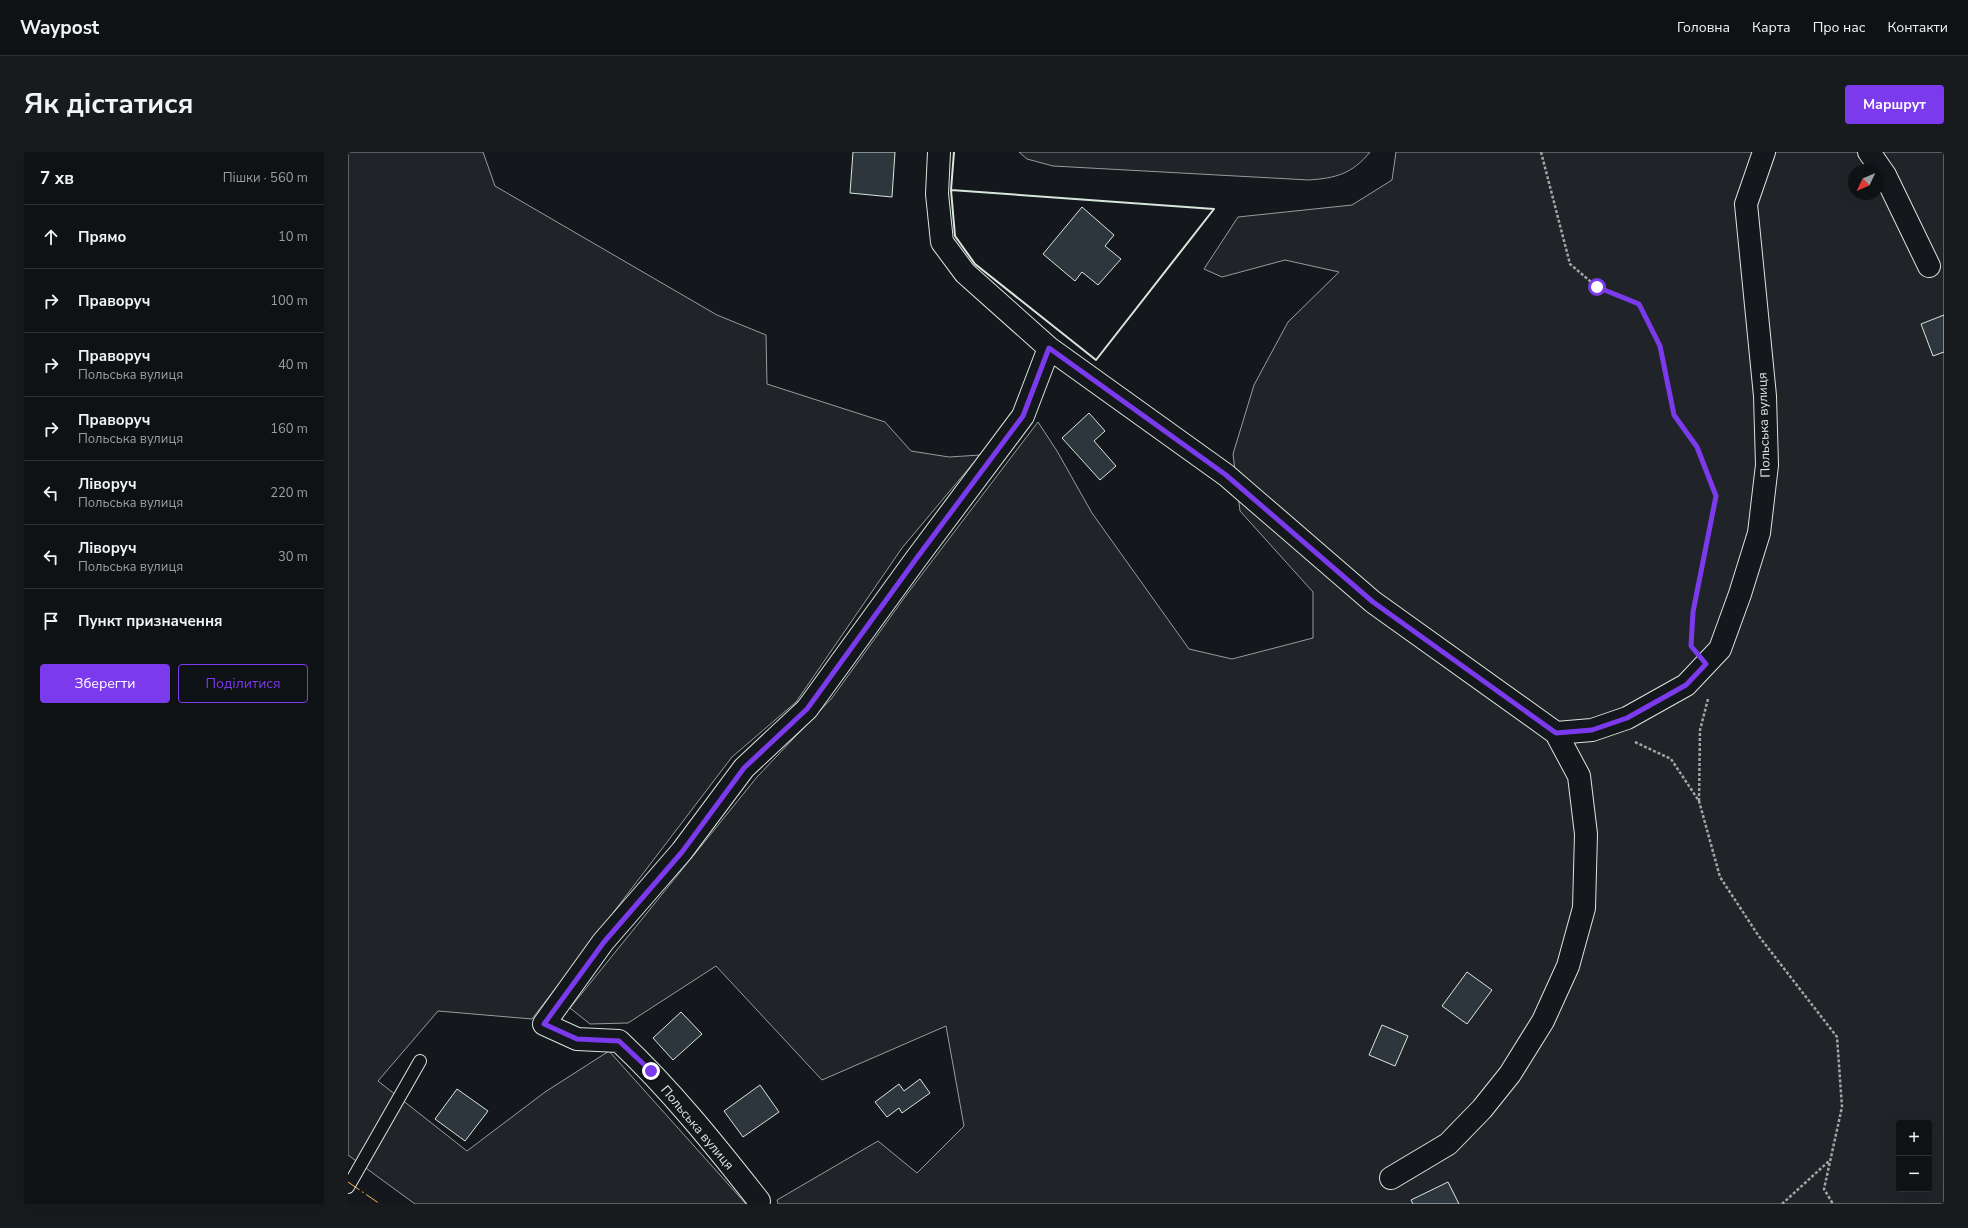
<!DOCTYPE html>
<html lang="uk">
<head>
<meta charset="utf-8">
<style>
	:root { --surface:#0f1215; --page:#181b1e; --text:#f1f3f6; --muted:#9b9ea0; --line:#2f3234; --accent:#7c3aed }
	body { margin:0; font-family:"Nunito Sans",sans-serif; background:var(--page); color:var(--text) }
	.controls { position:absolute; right:12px; bottom:12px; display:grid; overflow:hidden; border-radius:4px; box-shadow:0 4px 16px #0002 }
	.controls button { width:36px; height:36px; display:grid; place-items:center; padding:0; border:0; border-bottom:1px solid var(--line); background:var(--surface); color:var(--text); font:20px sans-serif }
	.compass { position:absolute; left:1500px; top:12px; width:36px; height:36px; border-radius:50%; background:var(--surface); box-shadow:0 4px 16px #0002; rotate:226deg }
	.stop { position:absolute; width:12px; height:12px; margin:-9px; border:3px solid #7c3aed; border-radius:50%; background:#fff }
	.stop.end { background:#7c3aed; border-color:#fff; box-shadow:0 1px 4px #0008 }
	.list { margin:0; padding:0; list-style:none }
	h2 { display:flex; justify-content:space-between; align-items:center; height:52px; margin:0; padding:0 16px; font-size:17px }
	h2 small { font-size:13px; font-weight:400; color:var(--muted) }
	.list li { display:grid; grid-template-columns:26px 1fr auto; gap:12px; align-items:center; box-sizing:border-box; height:64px; padding:0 16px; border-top:1px solid var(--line) }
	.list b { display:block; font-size:15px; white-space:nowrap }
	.list p { margin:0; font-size:13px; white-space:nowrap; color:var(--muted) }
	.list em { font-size:13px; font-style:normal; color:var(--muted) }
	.actions { display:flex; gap:8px; padding:12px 16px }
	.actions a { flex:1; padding:9px 0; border:1px solid var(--accent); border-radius:4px; text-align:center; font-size:14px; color:var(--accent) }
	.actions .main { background:var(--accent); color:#fff }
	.icon { flex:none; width:22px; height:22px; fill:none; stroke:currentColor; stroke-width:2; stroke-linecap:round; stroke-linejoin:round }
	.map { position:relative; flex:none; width:1596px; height:1052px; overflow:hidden; border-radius:4px }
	header { display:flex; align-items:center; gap:24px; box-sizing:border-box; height:56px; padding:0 20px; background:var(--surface); border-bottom:1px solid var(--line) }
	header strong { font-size:19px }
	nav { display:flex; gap:22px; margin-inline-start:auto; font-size:14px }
	.intro { display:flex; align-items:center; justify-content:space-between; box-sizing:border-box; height:96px; padding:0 24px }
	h1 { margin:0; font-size:28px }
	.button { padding:10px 18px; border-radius:4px; background:var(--accent); color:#fff; font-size:14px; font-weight:700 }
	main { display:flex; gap:24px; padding:0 24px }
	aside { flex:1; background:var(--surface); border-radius:4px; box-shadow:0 4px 16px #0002 }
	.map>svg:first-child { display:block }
</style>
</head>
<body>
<header>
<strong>Waypost</strong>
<nav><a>Головна</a><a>Карта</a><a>Про нас</a><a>Контакти</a></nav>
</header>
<div class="intro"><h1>Як дістатися</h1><a class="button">Маршрут</a></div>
<main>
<aside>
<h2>7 хв<small>Пішки · 560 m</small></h2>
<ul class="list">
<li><svg class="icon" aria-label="ahead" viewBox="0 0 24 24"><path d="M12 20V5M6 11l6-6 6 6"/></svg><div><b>Прямо</b></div><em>10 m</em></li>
<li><svg class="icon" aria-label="right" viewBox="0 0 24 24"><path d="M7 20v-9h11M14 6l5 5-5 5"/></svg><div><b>Праворуч</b></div><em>100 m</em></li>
<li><svg class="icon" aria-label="right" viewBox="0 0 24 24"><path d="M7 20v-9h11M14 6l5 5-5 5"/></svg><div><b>Праворуч</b><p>Польська вулиця</p></div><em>40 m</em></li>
<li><svg class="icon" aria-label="right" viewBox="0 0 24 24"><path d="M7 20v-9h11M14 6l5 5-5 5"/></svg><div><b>Праворуч</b><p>Польська вулиця</p></div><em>160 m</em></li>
<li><svg class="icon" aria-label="left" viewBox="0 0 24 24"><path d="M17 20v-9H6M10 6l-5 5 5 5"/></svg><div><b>Ліворуч</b><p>Польська вулиця</p></div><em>220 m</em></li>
<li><svg class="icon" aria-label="left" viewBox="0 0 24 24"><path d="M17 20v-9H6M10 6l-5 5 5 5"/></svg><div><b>Ліворуч</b><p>Польська вулиця</p></div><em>30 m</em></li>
<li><svg class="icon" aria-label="arrive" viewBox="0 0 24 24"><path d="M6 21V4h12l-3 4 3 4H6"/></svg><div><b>Пункт призначення</b></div></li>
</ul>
<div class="actions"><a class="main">Зберегти</a><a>Поділитися</a></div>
</aside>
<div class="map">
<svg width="1596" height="1052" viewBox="0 0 1596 1052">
	<rect width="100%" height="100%" fill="#14181c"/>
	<path fill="#202428" stroke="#939e99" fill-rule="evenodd" d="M 0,0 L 135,0 L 147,34 L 369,163 L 418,183 L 419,232 L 537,270 L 563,299 L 601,305 L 632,303 L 554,396 L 448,550 L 384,605 L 184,867 L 90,859 L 30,929 L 119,999 L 197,940 L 261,899 L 398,1052 L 67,1052 L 0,1003 Z
		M 671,0 L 1022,0 C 1004,22 988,26 961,28 L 705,14 L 679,7 Z
		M 1048,0 L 1596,0 L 1596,1052 L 430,1052 L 429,1048 L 530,989 L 569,1021 L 616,974 L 598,874 L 474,928 L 368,814 L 280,871 L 242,872 L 222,856 L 409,625 L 484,546 L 559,442 L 690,270 L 709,299 L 744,361 L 841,497 L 884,507 L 965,486 L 965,440 L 892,359 L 885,302 L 906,233 L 940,170 L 991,120 L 937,108 L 874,125 L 856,117 L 890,65 L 1004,53 L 1044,28 ZM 1506,18 L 1530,18 L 1530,42 L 1506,42 ZM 1551,971 L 1581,971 L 1581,1037 L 1551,1037 Z"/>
	<path fill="#2c363c" stroke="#d8e6dc" d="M 505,0 L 547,0 L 544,45 L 502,41 Z
		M 734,55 L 766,83 L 757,94 L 773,107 L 750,133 L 734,120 L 727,129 L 695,102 Z
		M 1596,163 L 1596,200 L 1585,204 L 1573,172 Z
		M 741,261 L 757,279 L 746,289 L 768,314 L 752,328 L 714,286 Z
		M 1119,820 L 1144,838 L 1119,872 L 1094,854 Z
		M 333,860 L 354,882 L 325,908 L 305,886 Z
		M 1034,873 L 1060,884 L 1047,914 L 1021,903 Z
		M 572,927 L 582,941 L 554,961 L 551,956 L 539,965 L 527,950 L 551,932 L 556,939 Z
		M 412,933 L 431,960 L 395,985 L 376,959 Z
		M 109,937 L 140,959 L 117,989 L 87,967 Z
		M 1100,1030 L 1111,1052 L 1065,1052 L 1063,1048 Z"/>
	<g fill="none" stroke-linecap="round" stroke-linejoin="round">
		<g stroke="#d8e6dc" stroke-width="14">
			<path id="service" d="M 0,1035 L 72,909"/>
		</g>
		<g stroke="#d8e6dc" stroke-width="24">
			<path id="minor" d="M 591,0 L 589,42 L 594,90 L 617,121 L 701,196 L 878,323 L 1025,450 L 1208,581 L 1231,624 L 1238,682 L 1236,756 L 1220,814 L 1195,869 L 1162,922 L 1134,957 L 1100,992 L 1043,1026
				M 1521,0 L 1537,23 L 1581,114
				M 1208,581 L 1244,578 L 1279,566 L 1338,533 L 1372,497 L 1392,442 L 1411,381 L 1419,313 L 1417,244 L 1398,52 L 1416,0
				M 411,1049 C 367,993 323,938 271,889 L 229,887 L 196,872 L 255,790 L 334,699 L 396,616 L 459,557 L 568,407 L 675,264 L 701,196"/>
		</g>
		<path stroke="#9da8a2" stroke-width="2.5" stroke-dasharray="3 2" stroke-linecap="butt" d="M 1193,0 L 1222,112 L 1249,135 L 1291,153 L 1312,194 L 1326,263 L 1349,295 L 1369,344 L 1345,459 L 1343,492
			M 1287,590 L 1323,607 L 1351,649 L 1372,725 L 1410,783 L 1489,885 L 1494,955 L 1476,1037 L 1485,1052
			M 1351,649 L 1352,578 L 1360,547
			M 1434,1052 L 1481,1009"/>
		<use href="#service" stroke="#14181c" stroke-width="12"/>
		<use href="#minor" stroke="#14181c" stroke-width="22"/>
		<path stroke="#d8e6dc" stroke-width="2" d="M 603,38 L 866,57 L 748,208 L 627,112 L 607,84 L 603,38 L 606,0"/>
		<path stroke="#ffb74d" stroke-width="1" stroke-dasharray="14 3 2 3" stroke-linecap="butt" d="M 0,1030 L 32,1052"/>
	</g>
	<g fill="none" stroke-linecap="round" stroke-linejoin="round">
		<path stroke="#7c3aed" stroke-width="5" d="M 303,919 L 271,889 L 229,887 L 196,872 L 256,790 L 334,700 L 396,616 L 459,557 L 568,407 L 675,264 L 701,196 L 878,323 L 1025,450 L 1208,581 L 1244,578 L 1279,566 L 1338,533 L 1358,512 L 1343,494 L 1345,460 L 1368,344 L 1349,295 L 1326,263 L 1312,194 L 1291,152 L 1249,135"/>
	</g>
	<g text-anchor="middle" stroke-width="3" stroke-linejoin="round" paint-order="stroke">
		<g font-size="13" fill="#d8e6dc" stroke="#14181c">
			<text transform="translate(1415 273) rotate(-92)" y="5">Польська вулиця</text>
			<text transform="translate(350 975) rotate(50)" y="5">Польська вулиця</text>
		</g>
	</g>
</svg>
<div class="controls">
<button>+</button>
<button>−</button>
</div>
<svg class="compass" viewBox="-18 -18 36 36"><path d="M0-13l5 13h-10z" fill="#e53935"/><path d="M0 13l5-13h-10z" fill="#9b9ea0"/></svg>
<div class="stop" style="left:1249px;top:135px"></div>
<div class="stop end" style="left:303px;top:919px"></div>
</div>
</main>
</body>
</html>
